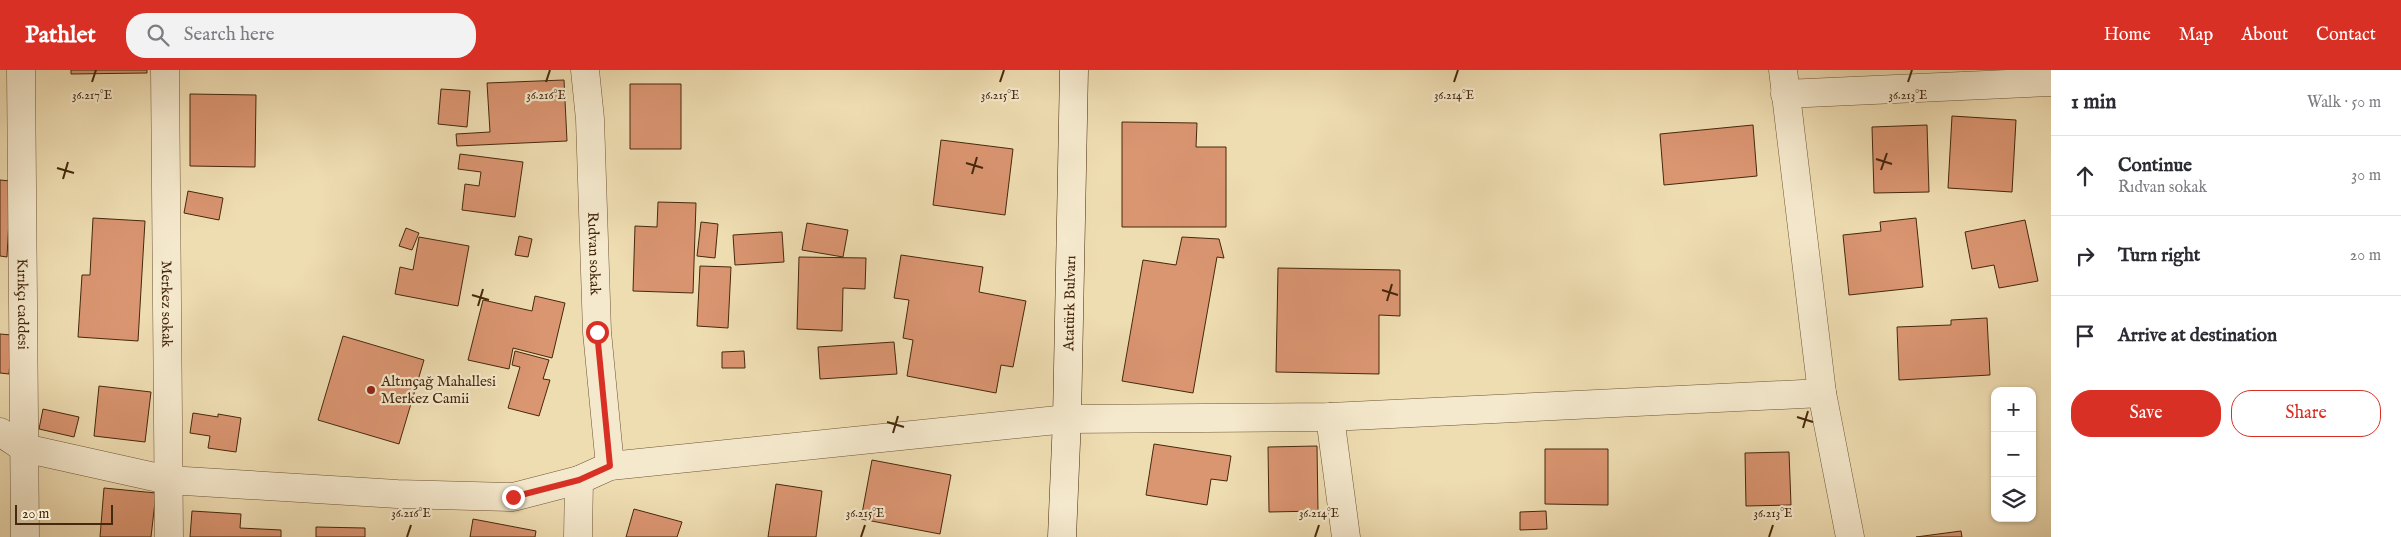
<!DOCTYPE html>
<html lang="en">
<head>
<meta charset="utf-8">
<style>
	:root { --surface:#fff; --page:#f2f2f3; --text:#2b2b33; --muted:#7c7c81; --line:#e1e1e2; --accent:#d93025 }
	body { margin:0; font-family:"IM FELL English",serif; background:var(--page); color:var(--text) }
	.controls { position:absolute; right:15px; bottom:15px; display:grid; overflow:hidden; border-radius:10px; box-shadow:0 1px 4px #0004 }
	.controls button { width:45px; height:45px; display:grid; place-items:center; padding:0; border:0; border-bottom:1px solid var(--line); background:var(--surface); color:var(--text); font:25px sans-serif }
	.scale { position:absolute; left:15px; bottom:12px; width:98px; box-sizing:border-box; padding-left:5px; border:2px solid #46280c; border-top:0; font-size:14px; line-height:18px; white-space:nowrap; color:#46280c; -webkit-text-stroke:4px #f5e9cd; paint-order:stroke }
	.stop { position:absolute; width:15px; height:15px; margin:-11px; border:4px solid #d93025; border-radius:50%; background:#fff }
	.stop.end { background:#d93025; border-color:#fff; box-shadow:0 1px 5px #0008 }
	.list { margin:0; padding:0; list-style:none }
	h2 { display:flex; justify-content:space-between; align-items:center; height:65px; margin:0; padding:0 20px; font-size:21px }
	h2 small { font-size:16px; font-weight:400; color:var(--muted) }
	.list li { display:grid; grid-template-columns:32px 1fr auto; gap:15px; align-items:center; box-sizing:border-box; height:80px; padding:0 20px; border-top:1px solid var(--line) }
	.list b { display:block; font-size:19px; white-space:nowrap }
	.list p { margin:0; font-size:16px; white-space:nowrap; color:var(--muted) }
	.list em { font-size:16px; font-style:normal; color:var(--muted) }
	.actions { display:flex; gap:10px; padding:15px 20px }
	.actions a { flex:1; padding:11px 0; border:1px solid var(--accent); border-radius:20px; text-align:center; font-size:18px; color:var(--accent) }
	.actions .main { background:var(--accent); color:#fff }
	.icon { flex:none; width:28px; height:28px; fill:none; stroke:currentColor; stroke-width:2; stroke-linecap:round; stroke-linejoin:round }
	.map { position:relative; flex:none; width:2051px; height:467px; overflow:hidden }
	header { display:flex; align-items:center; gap:30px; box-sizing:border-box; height:70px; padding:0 25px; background:var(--accent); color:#fff }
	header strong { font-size:24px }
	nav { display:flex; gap:28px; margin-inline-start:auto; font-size:18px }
	.search { width:350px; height:45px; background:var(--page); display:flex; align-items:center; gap:12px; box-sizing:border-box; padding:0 18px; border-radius:20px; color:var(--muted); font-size:19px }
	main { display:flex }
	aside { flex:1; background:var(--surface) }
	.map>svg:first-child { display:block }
</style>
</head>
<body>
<header>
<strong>Pathlet</strong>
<div class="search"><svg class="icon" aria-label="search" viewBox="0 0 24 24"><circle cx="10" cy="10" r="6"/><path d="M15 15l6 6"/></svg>Search here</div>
<nav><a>Home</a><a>Map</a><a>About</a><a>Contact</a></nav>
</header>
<main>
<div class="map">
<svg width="2051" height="467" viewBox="0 0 2051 467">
	<rect width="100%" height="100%" fill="#efddb2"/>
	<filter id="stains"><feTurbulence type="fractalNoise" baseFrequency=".004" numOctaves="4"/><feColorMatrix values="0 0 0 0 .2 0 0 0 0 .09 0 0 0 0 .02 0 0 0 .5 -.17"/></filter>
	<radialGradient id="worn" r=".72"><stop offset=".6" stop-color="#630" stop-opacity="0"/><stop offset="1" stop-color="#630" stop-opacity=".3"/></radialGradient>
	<path fill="#da9571" stroke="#46280c" d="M 71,0 L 147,0 L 147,3 L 71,4 Z
		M 564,10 L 567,71 L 457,76 L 456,64 L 490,62 L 487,13 Z
		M 630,14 L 681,14 L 681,79 L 630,79 Z
		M 441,19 L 470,21 L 467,57 L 438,54 Z
		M 190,24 L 256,25 L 255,97 L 190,96 Z
		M 1952,46 L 2016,50 L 2012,122 L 1948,118 Z
		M 1122,52 L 1197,53 L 1196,77 L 1226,77 L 1226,157 L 1122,157 Z
		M 1753,55 L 1757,106 L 1664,115 L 1660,64 Z
		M 1927,55 L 1929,122 L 1874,123 L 1872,57 Z
		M 941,70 L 1013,79 L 1005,145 L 933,135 Z
		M 460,84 L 523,92 L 515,147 L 462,140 L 465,114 L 479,116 L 481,102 L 458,99 Z
		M 0,110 L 11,111 L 7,187 L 0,186 Z
		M 188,121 L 223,128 L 219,150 L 184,143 Z
		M 658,132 L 696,133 L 693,223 L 633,221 L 635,156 L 657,157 Z
		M 93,148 L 145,151 L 138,271 L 78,267 L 82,205 L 90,205 Z
		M 1916,148 L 1923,217 L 1849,225 L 1843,165 L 1881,161 L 1880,152 Z
		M 2025,150 L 2038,211 L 1999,218 L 1994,195 L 1972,199 L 1965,162 Z
		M 701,152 L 718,154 L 715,188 L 697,186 Z
		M 807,153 L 848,160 L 843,187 L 802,180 Z
		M 406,158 L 419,163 L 412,180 L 399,176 Z
		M 782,162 L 784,192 L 735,195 L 733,165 Z
		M 519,166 L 532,169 L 528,187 L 515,185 Z
		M 419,167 L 469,176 L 458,236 L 395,224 L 400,197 L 413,200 Z
		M 1182,167 L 1219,169 L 1224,188 L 1217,187 L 1193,323 L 1122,311 L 1143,190 L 1176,195 Z
		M 901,185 L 983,197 L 979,222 L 1026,231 L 1013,297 L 1001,295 L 996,323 L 907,306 L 913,270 L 903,268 L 909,230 L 894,228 Z
		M 799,187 L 866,188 L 865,219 L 843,218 L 842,261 L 797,259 Z
		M 700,196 L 731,197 L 728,258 L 697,256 Z
		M 1278,198 L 1400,200 L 1400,246 L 1379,245 L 1379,304 L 1276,302 Z
		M 535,226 L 565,233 L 552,288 L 513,278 L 509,299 L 468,290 L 483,230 L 532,241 Z
		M 1987,248 L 1990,305 L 1899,310 L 1897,257 L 1951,255 L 1951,250 Z
		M 0,264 L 12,265 L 9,304 L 0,303 Z
		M 343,266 L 424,290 L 399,374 L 318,350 Z
		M 894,272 L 897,304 L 820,309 L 818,277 Z
		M 515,281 L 549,290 L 543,309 L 550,310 L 539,346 L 508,338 L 520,297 L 512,295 Z
		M 744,281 L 745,298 L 722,298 L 722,282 Z
		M 99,316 L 151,322 L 145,372 L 94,366 Z
		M 43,339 L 79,347 L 74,367 L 39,359 Z
		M 193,343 L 218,347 L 218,344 L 241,348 L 236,382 L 208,378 L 210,366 L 190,363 Z
		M 1154,374 L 1231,386 L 1227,411 L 1211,409 L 1207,435 L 1146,425 Z
		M 1317,376 L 1318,441 L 1269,442 L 1268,377 Z
		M 1545,379 L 1608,379 L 1608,435 L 1545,434 Z
		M 1789,382 L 1791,435 L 1746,436 L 1745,383 Z
		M 872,390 L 951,405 L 940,464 L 861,449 Z
		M 776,414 L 822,421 L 816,467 L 768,467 Z
		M 104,418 L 156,423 L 151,467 L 100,467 Z
		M 634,439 L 682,452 L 677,467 L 626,467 Z
		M 192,441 L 241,444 L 240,458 L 281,460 L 281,467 L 190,467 Z
		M 1546,441 L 1547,459 L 1520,460 L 1520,442 Z
		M 473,449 L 536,461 L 535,467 L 470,467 Z
		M 316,457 L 365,458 L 365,467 L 316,467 Z
		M 1961,461 L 1962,467 L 1916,467 Z"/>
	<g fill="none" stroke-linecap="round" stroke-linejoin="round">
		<g stroke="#705536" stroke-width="29">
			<g id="minor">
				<path id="s1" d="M 21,0 L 25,467"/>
				<path id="s2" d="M 165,0 L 169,467"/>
				<path id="s3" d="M 585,0 L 590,49 L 597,262 L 610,396"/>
				<path d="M 1783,0 L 1822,323 L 1850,467"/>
				<path d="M 1785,24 L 2051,12"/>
				<path d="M 1330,347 L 1346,467"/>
				<path d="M 0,362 L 24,378 L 168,410 L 397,424 L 513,427 L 579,410 L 610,396 L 1067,349 L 1330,347 L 1822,323"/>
				<path d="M 578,467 L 579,410"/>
			</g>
		</g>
		<g stroke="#46280c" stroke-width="29">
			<g id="secondary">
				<path id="s4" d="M 1062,467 L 1067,349 L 1074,0"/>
			</g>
		</g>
		<use href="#minor" stroke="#f5e9cd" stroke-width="28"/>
		<use href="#secondary" stroke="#f5e9cd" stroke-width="28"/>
	</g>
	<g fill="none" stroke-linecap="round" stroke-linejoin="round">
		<path stroke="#d93025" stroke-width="6" d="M 513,427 L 579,410 L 610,396 L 597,262"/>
	</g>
	<path fill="none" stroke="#46280c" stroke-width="2" d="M 92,12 L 96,0M 546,12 L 550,0M 1000,12 L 1004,0M 1454,12 L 1458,0M 1908,12 L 1912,0M 1876,89 L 1892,94M 966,93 L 983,98M 57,98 L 74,103M 1881,100 L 1887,83M 972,104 L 977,87M 63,109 L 68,92M 1382,220 L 1398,225M 472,225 L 489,230M 1387,231 L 1392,214M 478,236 L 483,219M 1797,347 L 1813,352M 887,352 L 904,357M 1803,358 L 1808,341M 893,363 L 898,346M 407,467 L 411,455M 861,467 L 865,455M 1315,467 L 1319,455M 1769,467 L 1773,455"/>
	<circle fill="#8f2418" stroke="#f5e9cd" stroke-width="2" cx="371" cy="320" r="5"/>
	<g text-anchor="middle" stroke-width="4.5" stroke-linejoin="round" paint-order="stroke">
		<g font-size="15" fill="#46280c" stroke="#f5e9cd">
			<text dy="5" stroke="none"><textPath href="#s3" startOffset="184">Rıdvan sokak</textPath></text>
			<text dy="5" stroke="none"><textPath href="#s1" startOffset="234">Kırıkçı caddesi</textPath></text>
			<text dy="5" stroke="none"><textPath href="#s2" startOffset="234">Merkez sokak</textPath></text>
			<text dy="5" stroke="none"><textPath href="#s4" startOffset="234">Atatürk Bulvarı</textPath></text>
		</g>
		<g font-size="15" fill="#46280c" stroke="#f5e9cd" text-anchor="start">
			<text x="381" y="316">Altınçağ Mahallesi<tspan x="381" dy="17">Merkez Camii</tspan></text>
		</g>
	</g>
	<g font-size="12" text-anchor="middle" fill="#46280c" stroke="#f5e9cd" stroke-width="4.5" stroke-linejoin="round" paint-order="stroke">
		<text x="92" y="29">36.217°E</text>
		<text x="546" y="29">36.216°E</text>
		<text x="1000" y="29">36.215°E</text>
		<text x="1454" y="29">36.214°E</text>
		<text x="1908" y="29">36.213°E</text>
		<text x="411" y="447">36.216°E</text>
		<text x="865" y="447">36.215°E</text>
		<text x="1319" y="447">36.214°E</text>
		<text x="1773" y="447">36.213°E</text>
	</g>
	<rect width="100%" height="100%" filter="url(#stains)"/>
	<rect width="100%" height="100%" fill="url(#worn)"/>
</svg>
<div class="controls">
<button>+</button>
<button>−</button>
<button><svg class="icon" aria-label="layers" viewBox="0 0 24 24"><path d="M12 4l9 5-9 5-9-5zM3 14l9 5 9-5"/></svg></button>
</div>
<div class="scale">20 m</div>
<div class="stop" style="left:597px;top:262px"></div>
<div class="stop end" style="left:513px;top:427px"></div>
</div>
<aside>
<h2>1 min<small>Walk · 50 m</small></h2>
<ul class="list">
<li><svg class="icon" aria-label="ahead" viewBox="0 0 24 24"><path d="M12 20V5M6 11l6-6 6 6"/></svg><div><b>Continue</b><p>Rıdvan sokak</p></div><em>30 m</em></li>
<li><svg class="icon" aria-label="right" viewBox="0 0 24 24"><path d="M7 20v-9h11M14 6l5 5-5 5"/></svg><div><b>Turn right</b></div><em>20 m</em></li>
<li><svg class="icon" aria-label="arrive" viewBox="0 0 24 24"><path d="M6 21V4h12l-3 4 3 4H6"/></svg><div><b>Arrive at destination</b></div></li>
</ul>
<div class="actions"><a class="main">Save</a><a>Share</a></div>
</aside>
</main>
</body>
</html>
